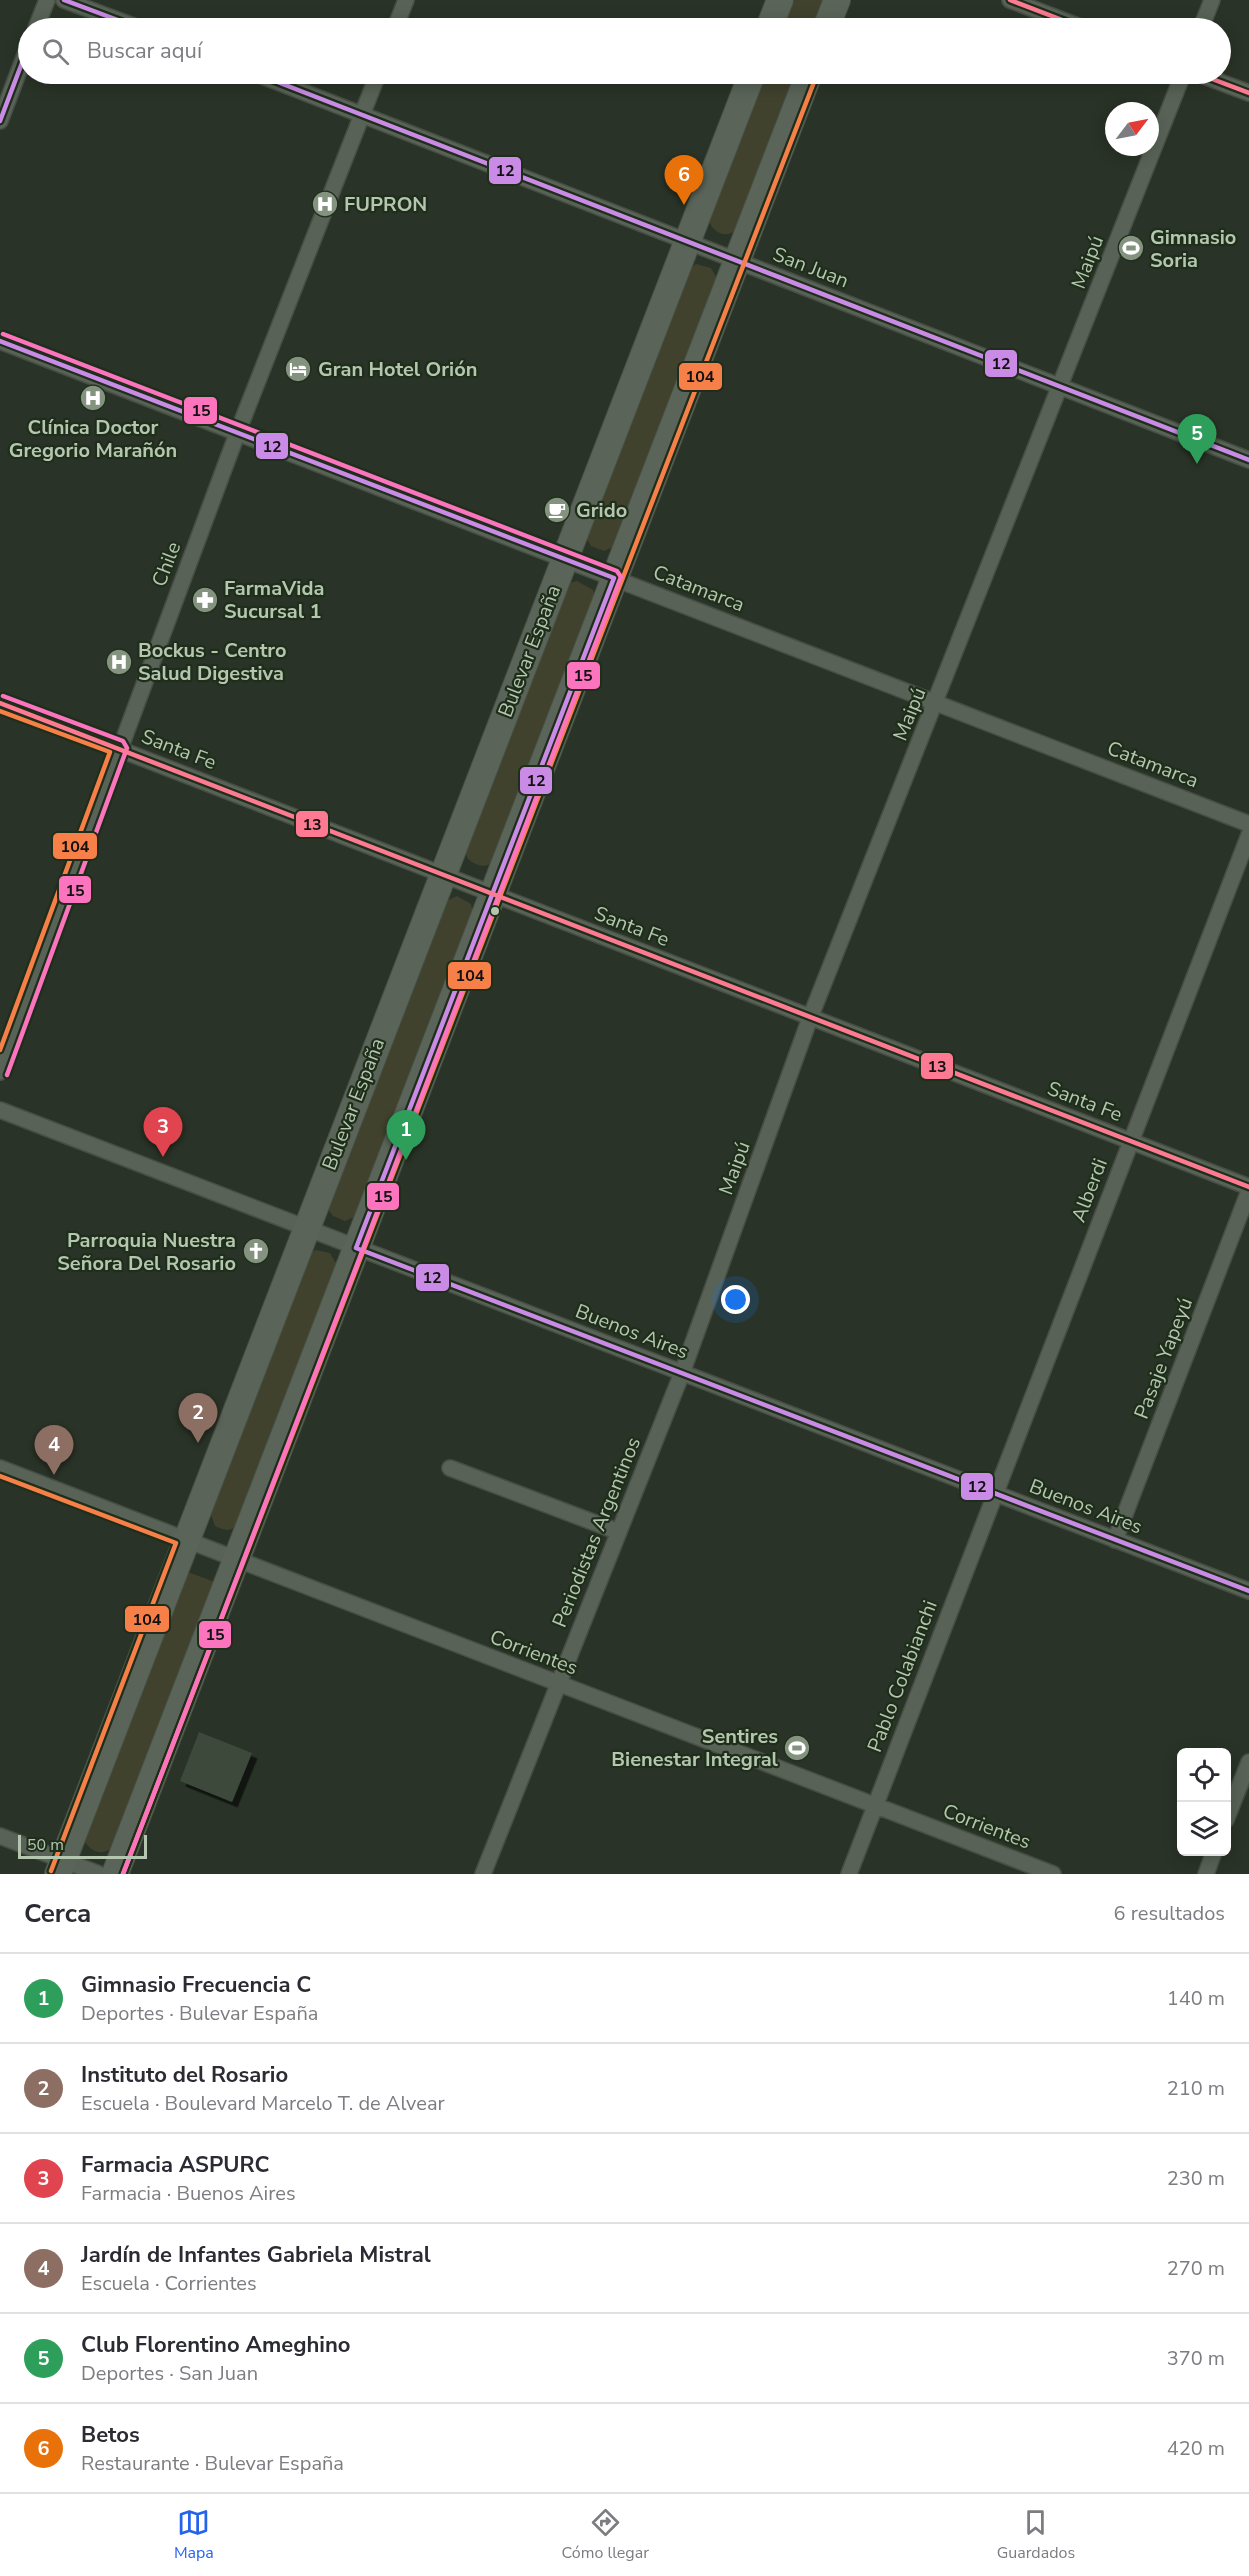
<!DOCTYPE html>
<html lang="es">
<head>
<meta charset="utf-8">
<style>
	:root { --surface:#fff; --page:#f2f2f3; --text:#2b2b33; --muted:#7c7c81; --line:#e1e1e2; --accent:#2563eb }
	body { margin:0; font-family:"Nunito Sans",sans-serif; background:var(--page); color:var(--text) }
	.controls { position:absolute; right:18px; bottom:18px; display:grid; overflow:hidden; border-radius:9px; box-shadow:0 3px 15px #0003 }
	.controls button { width:54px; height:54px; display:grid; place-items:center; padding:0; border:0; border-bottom:2px solid var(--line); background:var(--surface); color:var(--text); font:30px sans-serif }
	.compass { position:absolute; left:1105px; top:102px; width:54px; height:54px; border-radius:50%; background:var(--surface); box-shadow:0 3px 15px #0003; rotate:58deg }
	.scale { position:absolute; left:18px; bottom:15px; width:129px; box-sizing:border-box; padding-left:6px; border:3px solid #b4c6af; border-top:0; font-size:16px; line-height:21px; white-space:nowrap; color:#b4c6af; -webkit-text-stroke:4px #1e2e1a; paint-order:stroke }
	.you { position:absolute; left:736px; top:1300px; width:21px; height:21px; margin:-15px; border:4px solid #fff; border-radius:50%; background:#1a73e8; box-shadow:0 0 0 9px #1a73e833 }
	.badge { display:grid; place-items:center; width:39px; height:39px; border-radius:50%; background:var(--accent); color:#fff; font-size:20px; font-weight:700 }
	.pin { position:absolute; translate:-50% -50px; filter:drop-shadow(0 2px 3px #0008) }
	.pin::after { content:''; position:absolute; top:32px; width:21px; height:18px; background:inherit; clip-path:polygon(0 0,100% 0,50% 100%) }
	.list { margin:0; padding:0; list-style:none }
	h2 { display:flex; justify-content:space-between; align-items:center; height:78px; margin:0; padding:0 24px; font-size:26px }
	h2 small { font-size:20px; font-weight:400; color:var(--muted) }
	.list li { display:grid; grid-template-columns:39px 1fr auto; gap:18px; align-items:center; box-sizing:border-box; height:90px; padding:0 24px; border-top:2px solid var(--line) }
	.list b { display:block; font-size:22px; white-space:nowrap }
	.list p { margin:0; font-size:20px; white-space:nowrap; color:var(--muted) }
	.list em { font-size:20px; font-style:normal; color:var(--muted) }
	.icon { flex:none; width:33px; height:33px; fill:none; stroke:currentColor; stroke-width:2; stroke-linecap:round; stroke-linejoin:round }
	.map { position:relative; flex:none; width:1249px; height:1874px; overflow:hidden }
	.search { position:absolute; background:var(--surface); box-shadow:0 3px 15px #0003; left:18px; right:18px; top:18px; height:66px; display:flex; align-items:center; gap:15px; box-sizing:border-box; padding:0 21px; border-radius:33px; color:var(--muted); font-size:22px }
	.sheet { height:618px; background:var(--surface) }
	nav { display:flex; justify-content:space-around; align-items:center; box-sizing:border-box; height:84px; border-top:2px solid var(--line); background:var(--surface); font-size:16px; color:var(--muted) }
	nav a { display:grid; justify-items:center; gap:3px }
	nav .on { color:var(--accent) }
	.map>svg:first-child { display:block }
</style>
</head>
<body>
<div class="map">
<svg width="1249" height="1874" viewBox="0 0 1249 1874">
	<defs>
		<filter id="shadow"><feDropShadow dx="5.5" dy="5.5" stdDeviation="0" flood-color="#0009"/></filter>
	</defs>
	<rect width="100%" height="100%" fill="#2a3327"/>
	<path fill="#40422d" d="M 792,0 L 826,0 L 815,28 L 781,28 Z
		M 764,74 L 797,74 L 737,229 C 726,240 712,232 708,219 Z
		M 696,264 L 711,268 L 718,280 L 615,546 L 604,551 L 591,546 L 585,536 L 689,269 Z
		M 577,581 L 593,590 L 595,598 L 493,862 C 485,869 475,865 468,859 L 464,850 L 569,583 Z
		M 457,896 L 471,904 L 473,914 L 356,1216 L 345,1221 L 333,1216 L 328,1209 L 444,902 Z
		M 316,1250 L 330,1253 L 337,1265 L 238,1524 C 230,1533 224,1530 215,1526 L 210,1512 L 309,1254 Z
		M 185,1571 L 215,1582 L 114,1845 C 104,1857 91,1853 84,1840 Z"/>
	<path fill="#3e483b" filter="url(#shadow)" d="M 199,1732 L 252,1753 L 232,1802 L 180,1781 Z"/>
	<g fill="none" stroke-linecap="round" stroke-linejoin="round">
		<g stroke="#474e44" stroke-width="18">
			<path id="minor" d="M 64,0 L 139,28
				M 1010,0 L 1083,28
				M 36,28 L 47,0
				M 395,28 L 406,0
				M 1201,28 L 1212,0
				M 257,74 L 1249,460
				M 1199,74 L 1249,93
				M 0,121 L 28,47
				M 0,341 L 1249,824
				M 0,703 L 1249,1187
				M 0,1072 L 237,434 L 378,74
				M 0,1110 L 1249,1591
				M 0,1468 L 1053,1874
				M 450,1468 L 619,1532
				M 1115,1540 L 1249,1191
				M 1226,1820 L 1249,1762
				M 0,1836 L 99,1874
				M 483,1874 L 682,1373 L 810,1018 L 1183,74
				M 849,1874 L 1249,835
				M 1206,1874 L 1214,1852"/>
		</g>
		<g stroke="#475044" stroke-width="28">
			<path id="primary" d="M 769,28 L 780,0
				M 826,28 L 837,0
				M 58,1874 L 752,74
				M 115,1874 L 809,74"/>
		</g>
		<use href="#minor" stroke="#586256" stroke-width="15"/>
		<use href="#primary" stroke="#5a6458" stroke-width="26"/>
		<g stroke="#1e2e1a" stroke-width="9">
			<path id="bus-1" d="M 64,0 L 139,28
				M 257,74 L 1249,460
				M 0,121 L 28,47
				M 0,341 L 614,578 L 356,1248 L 1249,1591"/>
		</g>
		<g stroke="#1e2e1a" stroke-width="9">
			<path id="bus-2" d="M 0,711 L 110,752 L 0,1050
				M 0,1476 L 176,1543 L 51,1871
				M 123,1874 L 816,77"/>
		</g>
		<g stroke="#1e2e1a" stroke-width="9">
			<path id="bus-3" d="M 3,334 L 617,571 L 621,577 L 123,1874
				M 3,696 L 123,741 L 127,748 L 7,1075"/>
		</g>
		<g stroke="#1e2e1a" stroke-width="9">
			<path id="bus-4" d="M 1010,0 L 1083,28
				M 1199,74 L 1249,93
				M 0,703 L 1249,1187"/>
		</g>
		<use href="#bus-1" stroke="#ca8be6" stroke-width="4.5"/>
		<use href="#bus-2" stroke="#f78048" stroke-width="4.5"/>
		<use href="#bus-3" stroke="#fc73be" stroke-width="4.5"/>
		<use href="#bus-4" stroke="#fe7a93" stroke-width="4.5"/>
	</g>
	<defs>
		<g id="hospital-disc" transform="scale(1.35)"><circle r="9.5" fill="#84937f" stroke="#1e2e1a"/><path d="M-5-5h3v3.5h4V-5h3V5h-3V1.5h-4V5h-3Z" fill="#fff"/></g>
		<g id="stadium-disc" transform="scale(1.35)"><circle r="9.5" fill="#84937f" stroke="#1e2e1a"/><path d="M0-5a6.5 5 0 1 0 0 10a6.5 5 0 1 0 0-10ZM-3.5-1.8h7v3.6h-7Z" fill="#fff"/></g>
		<g id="hotel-disc" transform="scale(1.35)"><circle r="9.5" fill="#84937f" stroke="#1e2e1a"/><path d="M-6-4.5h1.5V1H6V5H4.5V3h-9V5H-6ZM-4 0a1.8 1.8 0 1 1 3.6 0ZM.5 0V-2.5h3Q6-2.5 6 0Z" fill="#fff"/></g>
		<g id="cafe-disc" transform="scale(1.35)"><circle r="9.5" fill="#84937f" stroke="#1e2e1a"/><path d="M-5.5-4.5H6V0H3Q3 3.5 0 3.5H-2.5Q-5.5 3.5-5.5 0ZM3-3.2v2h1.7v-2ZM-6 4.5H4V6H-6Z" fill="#fff"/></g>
		<g id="pharmacy-disc" transform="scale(1.35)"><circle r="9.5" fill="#84937f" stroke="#1e2e1a"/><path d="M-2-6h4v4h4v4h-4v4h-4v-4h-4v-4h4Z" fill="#fff"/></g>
		<g id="church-disc" transform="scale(1.35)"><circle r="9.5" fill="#84937f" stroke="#1e2e1a"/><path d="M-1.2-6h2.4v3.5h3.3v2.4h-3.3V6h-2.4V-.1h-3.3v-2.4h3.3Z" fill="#fff"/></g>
	</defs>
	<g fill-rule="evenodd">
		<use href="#hospital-disc" x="325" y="204"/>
		<use href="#stadium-disc" x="1131" y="248"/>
		<use href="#hotel-disc" x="298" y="369"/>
		<use href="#hospital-disc" x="93" y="398"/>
		<use href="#cafe-disc" x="557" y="510"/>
		<use href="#pharmacy-disc" x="205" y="600"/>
		<use href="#hospital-disc" x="119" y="662"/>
		<use href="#church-disc" x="256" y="1251"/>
		<use href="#stadium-disc" x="797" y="1748"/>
	</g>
	<circle fill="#b4c6af" stroke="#1e2e1a" stroke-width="2" cx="495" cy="911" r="5"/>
	<g text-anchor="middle" stroke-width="4.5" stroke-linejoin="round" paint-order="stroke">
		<g font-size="20" font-weight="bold" fill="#b4c6af" stroke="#1e2e1a" text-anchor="start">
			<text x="344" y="211">FUPRON</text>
			<text x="1150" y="244">Gimnasio<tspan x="1150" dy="23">Soria</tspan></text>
			<text x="318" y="376">Gran Hotel Orión</text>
			<text x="93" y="434" text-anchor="middle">Clínica Doctor<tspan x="93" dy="23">Gregorio Marañón</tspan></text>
			<text x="576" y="517">Grido</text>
			<text x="224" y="595">FarmaVida<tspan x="224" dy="23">Sucursal 1</tspan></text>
			<text x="138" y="657">Bockus - Centro<tspan x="138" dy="23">Salud Digestiva</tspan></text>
			<text x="236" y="1247" text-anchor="end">Parroquia Nuestra<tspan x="236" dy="23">Señora Del Rosario</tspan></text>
			<text x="778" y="1743" text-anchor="end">Sentires<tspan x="778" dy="23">Bienestar Integral</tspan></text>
		</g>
		<g font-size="20" fill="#b4c6af" stroke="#1e2e1a">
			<text transform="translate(1087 262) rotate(-69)" y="7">Maipú</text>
			<text transform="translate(811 267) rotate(21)" y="7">San Juan</text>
			<text transform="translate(166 564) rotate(-69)" y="7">Chile</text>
			<text transform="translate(699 588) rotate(21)" y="7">Catamarca</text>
			<text transform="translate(529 651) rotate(-69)" y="7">Bulevar España</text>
			<text transform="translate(909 714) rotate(-68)" y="7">Maipú</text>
			<text transform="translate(179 749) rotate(21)" y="7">Santa Fe</text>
			<text transform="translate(1153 764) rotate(21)" y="7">Catamarca</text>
			<text transform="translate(632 926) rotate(21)" y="7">Santa Fe</text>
			<text transform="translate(1085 1101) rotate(21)" y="7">Santa Fe</text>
			<text transform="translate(353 1104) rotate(-69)" y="7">Bulevar España</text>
			<text transform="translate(734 1168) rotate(-70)" y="7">Maipú</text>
			<text transform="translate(1089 1190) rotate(-69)" y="7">Alberdi</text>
			<text transform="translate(632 1331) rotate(21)" y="7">Buenos Aires</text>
			<text transform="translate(1163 1358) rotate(-69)" y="7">Pasaje Yapeyú</text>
			<text transform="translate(1086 1506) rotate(21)" y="7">Buenos Aires</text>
			<text transform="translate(596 1532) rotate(-68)" y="7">Periodistas Argentinos</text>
			<text transform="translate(534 1652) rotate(21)" y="7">Corrientes</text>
			<text transform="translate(902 1676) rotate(-69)" y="7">Pablo Colabianchi</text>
			<text transform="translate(987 1826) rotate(21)" y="7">Corrientes</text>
		</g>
	</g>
	<g stroke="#1e2e1a" stroke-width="2">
		<rect x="488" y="156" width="34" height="29" rx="6" fill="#ca8be6"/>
		<rect x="984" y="349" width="34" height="29" rx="6" fill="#ca8be6"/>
		<rect x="678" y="362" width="45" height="29" rx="6" fill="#f78048"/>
		<rect x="183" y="396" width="35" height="29" rx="6" fill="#fc73be"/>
		<rect x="255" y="432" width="34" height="28" rx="6" fill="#ca8be6"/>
		<rect x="566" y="661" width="35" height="29" rx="6" fill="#fc73be"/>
		<rect x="519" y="766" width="34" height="29" rx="6" fill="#ca8be6"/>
		<rect x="295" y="810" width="34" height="28" rx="6" fill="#fe7a93"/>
		<rect x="52" y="832" width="46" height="28" rx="6" fill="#f78048"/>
		<rect x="58" y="875" width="34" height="29" rx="6" fill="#fc73be"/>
		<rect x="447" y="961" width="45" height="29" rx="6" fill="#f78048"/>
		<rect x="920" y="1052" width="34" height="28" rx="6" fill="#fe7a93"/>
		<rect x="366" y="1182" width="34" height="29" rx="6" fill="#fc73be"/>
		<rect x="415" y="1263" width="35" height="29" rx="6" fill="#ca8be6"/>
		<rect x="960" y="1472" width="34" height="29" rx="6" fill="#ca8be6"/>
		<rect x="124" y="1605" width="46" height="28" rx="6" fill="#f78048"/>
		<rect x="198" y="1620" width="34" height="29" rx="6" fill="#fc73be"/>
	</g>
	<g font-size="16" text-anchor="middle" font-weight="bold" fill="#111">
		<text x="505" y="176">12</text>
		<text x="1001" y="369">12</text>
		<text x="700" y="382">104</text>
		<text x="201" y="416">15</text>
		<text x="272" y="452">12</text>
		<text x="583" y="681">15</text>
		<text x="536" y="786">12</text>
		<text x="312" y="830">13</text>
		<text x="75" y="852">104</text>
		<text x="75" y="896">15</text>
		<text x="470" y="981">104</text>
		<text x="937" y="1072">13</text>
		<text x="383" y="1202">15</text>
		<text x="432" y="1283">12</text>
		<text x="977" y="1492">12</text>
		<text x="147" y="1625">104</text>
		<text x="215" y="1640">15</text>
	</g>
</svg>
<div class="controls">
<button><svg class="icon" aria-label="locate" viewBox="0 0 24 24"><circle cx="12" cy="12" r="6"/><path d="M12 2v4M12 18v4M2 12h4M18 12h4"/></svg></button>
<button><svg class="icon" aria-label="layers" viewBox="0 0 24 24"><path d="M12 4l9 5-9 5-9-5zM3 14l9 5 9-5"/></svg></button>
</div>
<svg class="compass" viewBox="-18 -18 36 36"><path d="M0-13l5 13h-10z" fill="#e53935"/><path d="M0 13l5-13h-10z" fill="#7c7c81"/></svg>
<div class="scale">50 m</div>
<div class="you"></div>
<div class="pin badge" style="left:406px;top:1160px;background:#2e9e5b">1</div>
<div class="pin badge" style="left:198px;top:1443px;background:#8d6e63">2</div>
<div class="pin badge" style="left:163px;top:1157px;background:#e0444e">3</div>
<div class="pin badge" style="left:54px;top:1475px;background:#8d6e63">4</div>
<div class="pin badge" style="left:1197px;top:464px;background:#2e9e5b">5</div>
<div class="pin badge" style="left:684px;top:205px;background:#e8710a">6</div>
<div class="search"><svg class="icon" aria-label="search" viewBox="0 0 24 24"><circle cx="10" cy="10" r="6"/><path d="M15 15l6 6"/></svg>Buscar aquí</div>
</div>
<section class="sheet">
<h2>Cerca<small>6 resultados</small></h2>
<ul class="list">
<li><span class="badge" style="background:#2e9e5b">1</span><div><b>Gimnasio Frecuencia C</b><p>Deportes · Bulevar España</p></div><em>140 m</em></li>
<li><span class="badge" style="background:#8d6e63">2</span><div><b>Instituto del Rosario</b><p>Escuela · Boulevard Marcelo T. de Alvear</p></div><em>210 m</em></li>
<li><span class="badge" style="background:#e0444e">3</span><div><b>Farmacia ASPURC</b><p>Farmacia · Buenos Aires</p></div><em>230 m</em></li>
<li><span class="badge" style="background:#8d6e63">4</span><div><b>Jardín de Infantes Gabriela Mistral</b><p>Escuela · Corrientes</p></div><em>270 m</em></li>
<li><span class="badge" style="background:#2e9e5b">5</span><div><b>Club Florentino Ameghino</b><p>Deportes · San Juan</p></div><em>370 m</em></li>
<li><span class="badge" style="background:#e8710a">6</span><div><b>Betos</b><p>Restaurante · Bulevar España</p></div><em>420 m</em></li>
</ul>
</section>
<nav>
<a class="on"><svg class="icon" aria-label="map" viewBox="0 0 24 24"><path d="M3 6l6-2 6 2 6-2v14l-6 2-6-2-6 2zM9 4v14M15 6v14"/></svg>Mapa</a>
<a><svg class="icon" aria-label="directions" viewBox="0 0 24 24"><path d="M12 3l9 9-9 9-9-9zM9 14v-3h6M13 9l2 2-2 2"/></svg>Cómo llegar</a>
<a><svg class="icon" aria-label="saved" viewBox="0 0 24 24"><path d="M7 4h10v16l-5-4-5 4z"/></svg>Guardados</a>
</nav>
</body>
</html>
